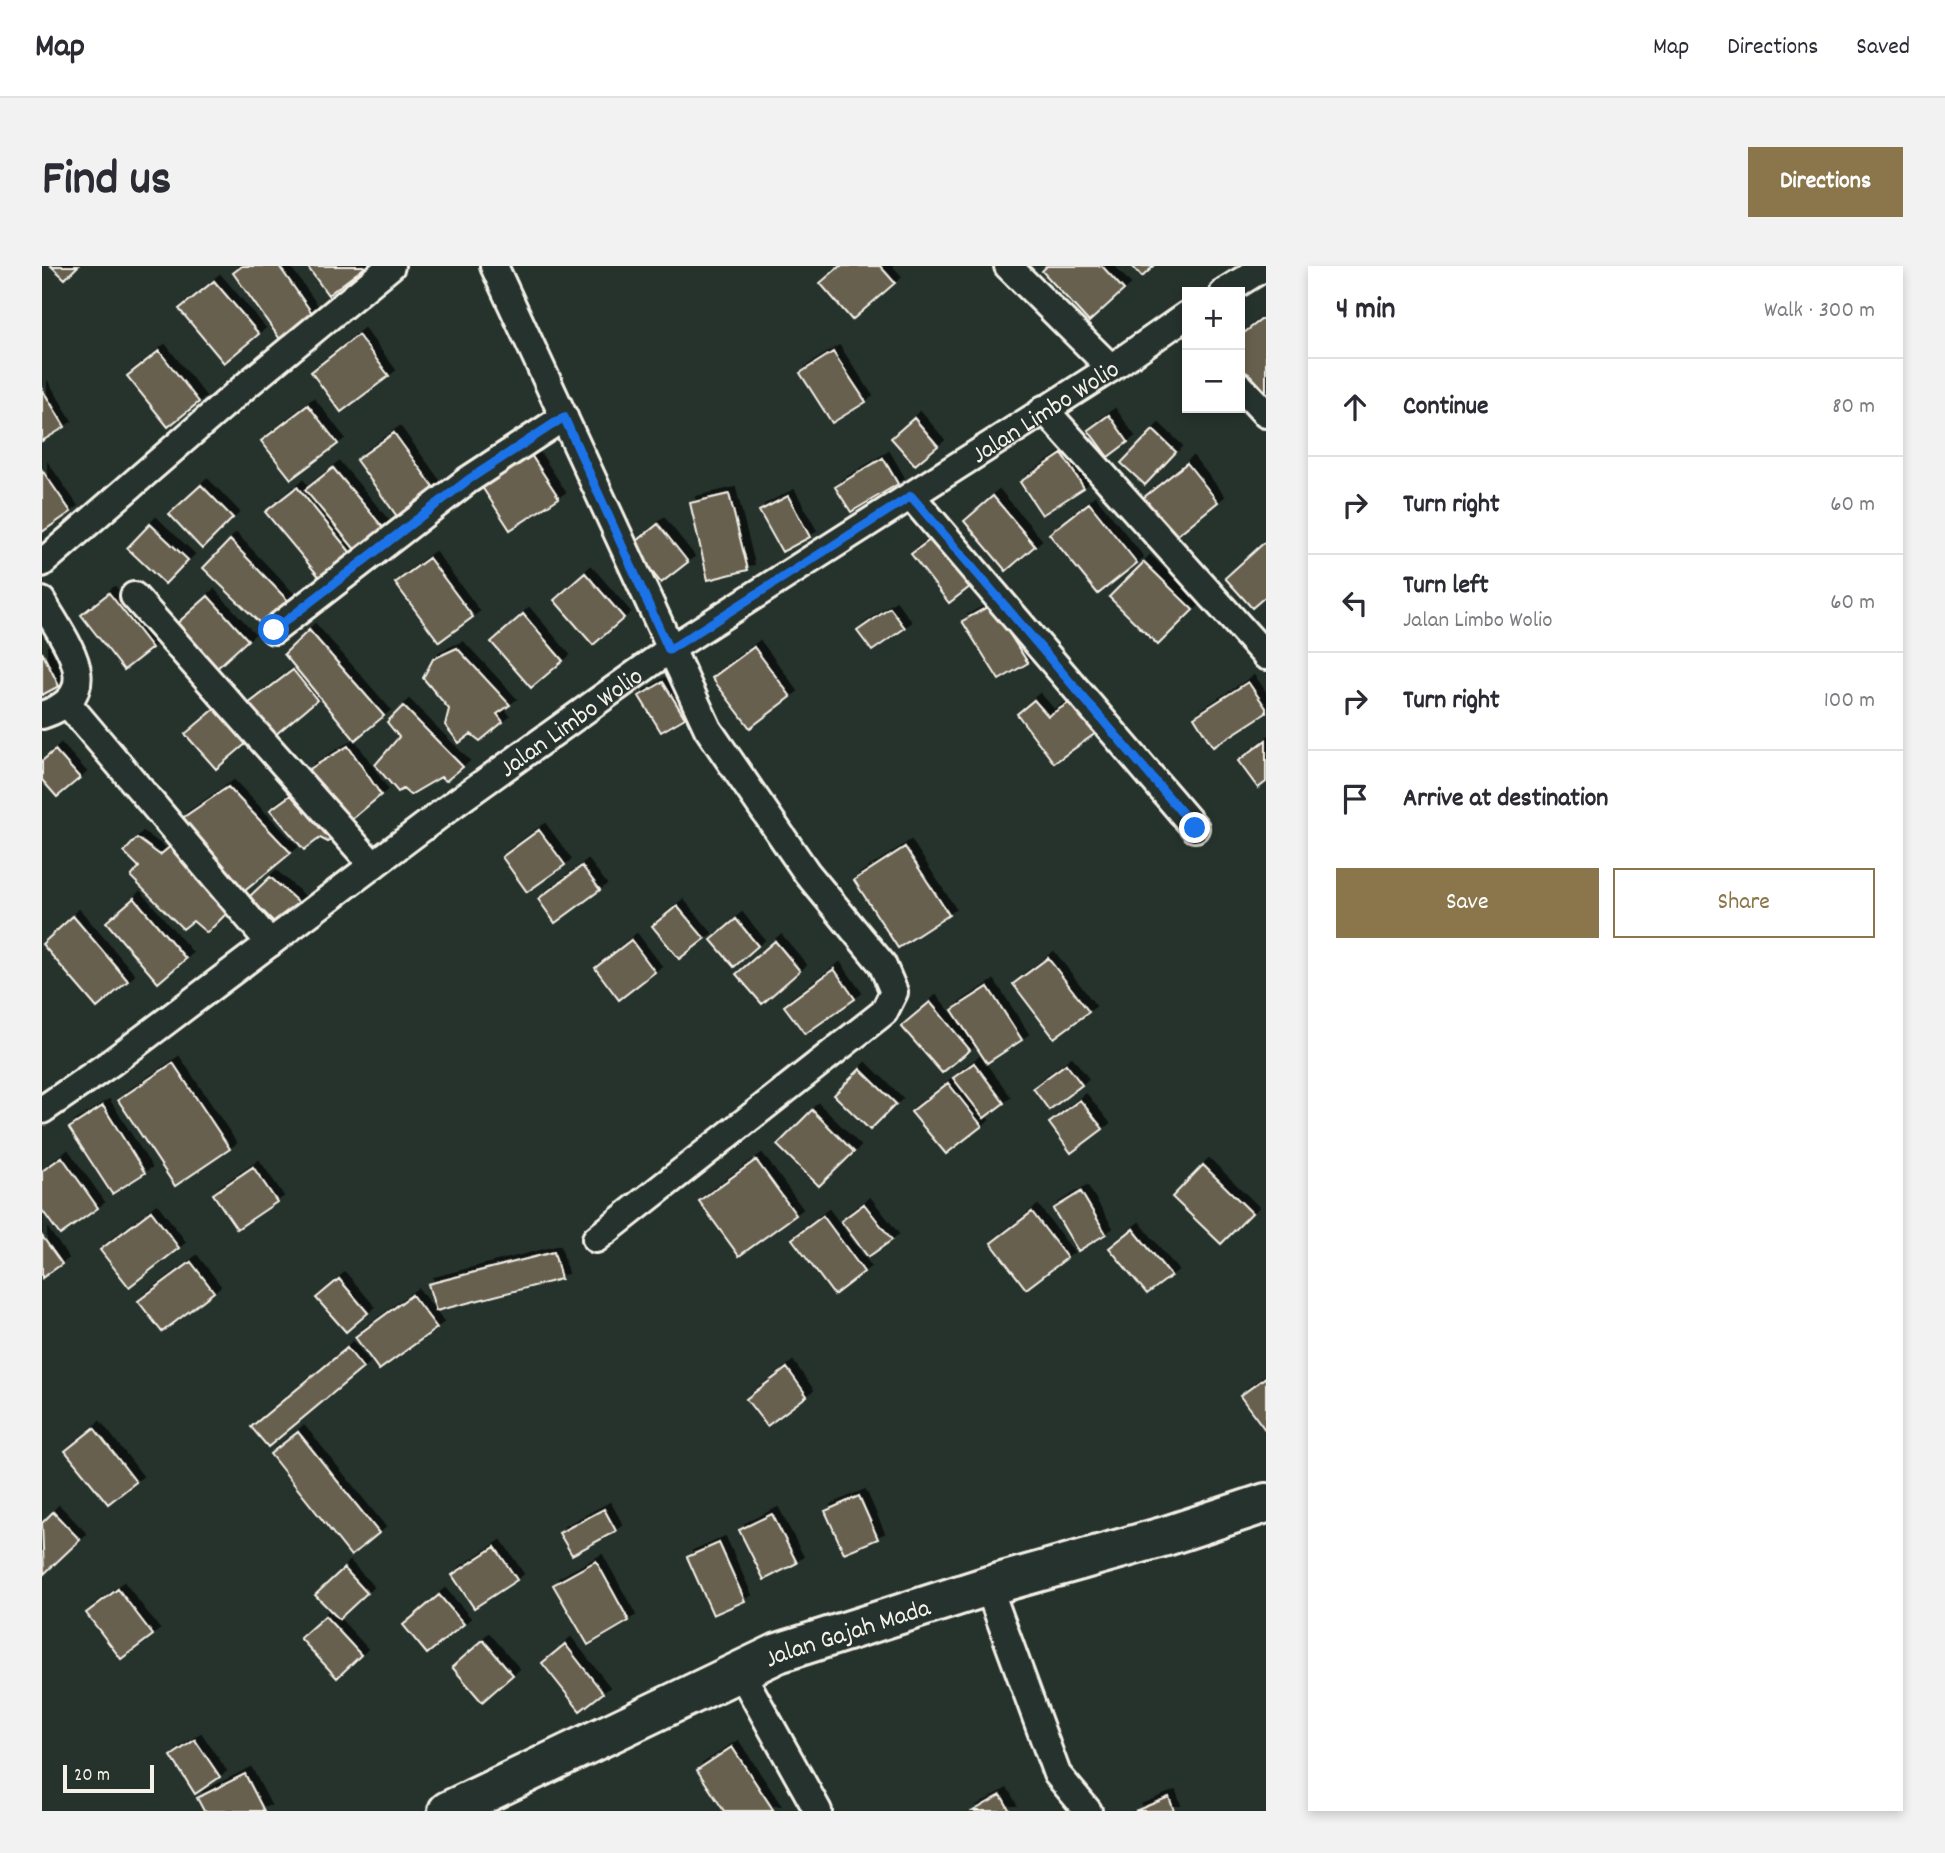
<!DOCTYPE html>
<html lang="en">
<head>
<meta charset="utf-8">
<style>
	:root { --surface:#fff; --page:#f2f2f3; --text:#2b2b33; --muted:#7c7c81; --line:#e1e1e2; --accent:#8a764a }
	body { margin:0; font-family:Dekko,sans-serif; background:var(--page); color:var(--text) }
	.controls { position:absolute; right:21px; top:21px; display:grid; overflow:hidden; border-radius:0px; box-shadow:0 4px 10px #0003 }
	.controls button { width:63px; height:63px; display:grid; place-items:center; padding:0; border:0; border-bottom:2px solid var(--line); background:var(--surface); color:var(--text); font:35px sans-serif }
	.scale { position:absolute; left:21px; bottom:18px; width:91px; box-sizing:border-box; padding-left:7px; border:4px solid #f4f1e8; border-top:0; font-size:19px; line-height:24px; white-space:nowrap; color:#f4f1e8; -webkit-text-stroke:5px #26332d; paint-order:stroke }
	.stop { position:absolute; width:21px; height:21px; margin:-16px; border:5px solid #1a73e8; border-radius:50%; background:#fff }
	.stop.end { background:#1a73e8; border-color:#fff; box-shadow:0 2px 7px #0008 }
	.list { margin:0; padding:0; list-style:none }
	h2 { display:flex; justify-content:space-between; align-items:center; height:91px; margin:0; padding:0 28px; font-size:30px }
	h2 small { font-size:23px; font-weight:400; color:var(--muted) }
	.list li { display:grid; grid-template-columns:46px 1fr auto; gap:21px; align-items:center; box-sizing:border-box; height:98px; padding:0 28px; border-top:2px solid var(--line) }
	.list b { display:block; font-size:26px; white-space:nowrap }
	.list p { margin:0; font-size:23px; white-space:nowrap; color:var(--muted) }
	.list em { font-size:23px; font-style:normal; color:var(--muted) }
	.actions { display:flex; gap:14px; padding:21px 28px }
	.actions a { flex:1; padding:16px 0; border:2px solid var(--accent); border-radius:0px; text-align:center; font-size:24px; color:var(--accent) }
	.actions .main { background:var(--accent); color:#fff }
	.icon { flex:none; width:38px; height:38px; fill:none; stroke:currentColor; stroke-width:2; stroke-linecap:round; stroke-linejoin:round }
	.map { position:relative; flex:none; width:1224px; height:1545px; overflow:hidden; border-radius:0px }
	header { display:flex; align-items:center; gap:42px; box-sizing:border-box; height:98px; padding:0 35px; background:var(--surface); border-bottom:2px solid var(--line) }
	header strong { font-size:33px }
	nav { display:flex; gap:38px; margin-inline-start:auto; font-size:24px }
	.intro { display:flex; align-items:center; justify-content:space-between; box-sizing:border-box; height:168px; padding:0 42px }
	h1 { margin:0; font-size:49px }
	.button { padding:18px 32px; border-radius:0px; background:var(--accent); color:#fff; font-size:24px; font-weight:700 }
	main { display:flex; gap:42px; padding:0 42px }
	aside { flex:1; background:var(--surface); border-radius:0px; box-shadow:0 4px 10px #0003 }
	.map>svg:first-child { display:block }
</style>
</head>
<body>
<header>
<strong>Map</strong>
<nav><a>Map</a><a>Directions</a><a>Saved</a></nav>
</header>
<div class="intro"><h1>Find us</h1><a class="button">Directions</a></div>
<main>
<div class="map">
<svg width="1224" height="1545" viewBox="0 0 1224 1545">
	<defs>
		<filter id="shadow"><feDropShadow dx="6" dy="-6" stdDeviation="0" flood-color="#0009"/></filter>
	</defs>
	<rect width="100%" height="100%" fill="#26332d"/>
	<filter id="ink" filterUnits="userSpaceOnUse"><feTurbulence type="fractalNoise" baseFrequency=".0143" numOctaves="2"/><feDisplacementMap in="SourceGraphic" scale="14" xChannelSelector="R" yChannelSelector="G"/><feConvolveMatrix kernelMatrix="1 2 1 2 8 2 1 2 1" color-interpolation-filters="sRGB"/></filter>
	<g filter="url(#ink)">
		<path fill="#676050" stroke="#f4f1e8" stroke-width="2" filter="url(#shadow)" d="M 9,0 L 36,0 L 23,13 Z
			M 200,0 L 237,0 L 272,50 L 238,73 L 191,7 Z
			M 265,0 L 322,0 L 323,1 L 286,29 Z
			M 798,0 L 838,0 L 853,17 L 810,54 L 778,17 Z
			M 1005,0 L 1060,0 L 1082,24 L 1047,56 L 1000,5 Z
			M 1090,0 L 1112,0 L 1100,11 Z
			M 172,15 L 217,68 L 182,97 L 137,43 Z
			M 1224,50 L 1224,124 L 1220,127 L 1198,99 L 1198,70 Z
			M 316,69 L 347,110 L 299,146 L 269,106 Z
			M 117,85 L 157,136 L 126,161 L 85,110 Z
			M 791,86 L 824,136 L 790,157 L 758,107 Z
			M 0,123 L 23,161 L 0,175 Z
			M 266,139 L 296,178 L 249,213 L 219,175 Z
			M 1067,149 L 1086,176 L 1066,191 L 1046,164 Z
			M 872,152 L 896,180 L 873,199 L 849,172 Z
			M 1111,164 L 1134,186 L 1103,219 L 1079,197 Z
			M 352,167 L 395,226 L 357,253 L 314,194 Z
			M 1020,188 L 1042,222 L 1000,249 L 978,216 Z
			M 489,189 L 517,232 L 468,264 L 440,221 Z
			M 841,192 L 856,218 L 809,246 L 793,221 Z
			M 1145,197 L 1176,236 L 1133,271 L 1101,232 Z
			M 291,202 L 344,265 L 316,287 L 263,224 Z
			M 0,204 L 29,246 L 0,266 Z
			M 159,219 L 191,252 L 160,283 L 127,248 Z
			M 255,221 L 313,292 L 284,319 L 223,246 Z
			M 687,228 L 706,304 L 666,314 L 648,237 Z
			M 746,230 L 768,271 L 740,286 L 717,245 Z
			M 951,230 L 993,280 L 964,305 L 922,255 Z
			M 1047,237 L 1095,297 L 1056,328 L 1007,268 Z
			M 108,258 L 146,294 L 123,318 L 85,282 Z
			M 616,258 L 646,296 L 619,317 L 589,280 Z
			M 896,268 L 933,317 L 907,337 L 869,288 Z
			M 188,274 L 250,339 L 224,363 L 161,302 Z
			M 1224,275 L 1224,330 L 1210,342 L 1183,312 Z
			M 387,292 L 431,351 L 397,376 L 353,317 Z
			M 1102,296 L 1151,344 L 1116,379 L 1067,331 Z
			M 543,307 L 582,352 L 551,379 L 512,334 Z
			M 67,327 L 110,382 L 82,404 L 39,349 Z
			M 166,330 L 206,374 L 173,404 L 132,360 Z
			M 949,339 L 986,397 L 957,414 L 920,355 Z
			M 848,342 L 863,362 L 830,385 L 815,365 Z
			M 481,348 L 521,395 L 489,422 L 449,376 Z
			M 267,364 L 342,450 L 313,474 L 242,388 Z
			M 712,381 L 749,431 L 708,462 L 670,412 Z
			M 415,382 L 468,439 L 455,448 L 461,456 L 438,475 L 429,468 L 417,477 L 403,459 L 407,443 L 381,412 L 391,393 Z
			M 0,386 L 17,420 L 0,429 Z
			M 251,404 L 275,434 L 233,469 L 206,438 Z
			M 621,416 L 643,452 L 619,466 L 597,430 Z
			M 1206,416 L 1224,442 L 1224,447 L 1171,481 L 1152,451 Z
			M 992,434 L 1006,450 L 1027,437 L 1054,467 L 1012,497 L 975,448 Z
			M 181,436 L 212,471 L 174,503 L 143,468 Z
			M 361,440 L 421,501 L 404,515 L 399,511 L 368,529 L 361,523 L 356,526 L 333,499 L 357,471 L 345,456 Z
			M 1224,474 L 1224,516 L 1216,522 L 1196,495 Z
			M 306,480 L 339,529 L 303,559 L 266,504 Z
			M 13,484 L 38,512 L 15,531 L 0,514 L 0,495 Z
			M 186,521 L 249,587 L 199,628 L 139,553 Z
			M 260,521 L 297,570 L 286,576 L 278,572 L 262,584 L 228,544 Z
			M 497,564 L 523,599 L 485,626 L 460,591 Z
			M 95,572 L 118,589 L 136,574 L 157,606 L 154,613 L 186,646 L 165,667 L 151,655 L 141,663 L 89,611 L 97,601 L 82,586 Z
			M 863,581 L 907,649 L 856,682 L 812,614 Z
			M 540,600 L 558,624 L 513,657 L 496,633 Z
			M 228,611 L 257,637 L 235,659 L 207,631 Z
			M 92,632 L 144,693 L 116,717 L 64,656 Z
			M 635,640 L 663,673 L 637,693 L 610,660 Z
			M 31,650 L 86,715 L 55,742 L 0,678 Z
			M 694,653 L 716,680 L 692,701 L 669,674 Z
			M 589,674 L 613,706 L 577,734 L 553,702 Z
			M 733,675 L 758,705 L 720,738 L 694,708 Z
			M 1006,692 L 1047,746 L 1012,772 L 971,718 Z
			M 792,703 L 813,733 L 763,768 L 742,740 Z
			M 946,721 L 980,774 L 945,797 L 910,744 Z
			M 888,736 L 928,784 L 900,807 L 859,760 Z
			M 131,797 L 188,883 L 133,920 L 76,834 Z
			M 932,797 L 962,837 L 942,852 L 911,812 Z
			M 1024,798 L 1040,819 L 1007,844 L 991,822 Z
			M 818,803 L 854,838 L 828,864 L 792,829 Z
			M 906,817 L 940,860 L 904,888 L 869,846 Z
			M 1038,834 L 1061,863 L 1029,887 L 1007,857 Z
			M 61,840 L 103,907 L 70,928 L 27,862 Z
			M 770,844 L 812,886 L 777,920 L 735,879 Z
			M 20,891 L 56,942 L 18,969 L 0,944 L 0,905 Z
			M 714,894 L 754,949 L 697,990 L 657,935 Z
			M 1161,899 L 1210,947 L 1179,978 L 1130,931 Z
			M 211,901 L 235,936 L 195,963 L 171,928 Z
			M 1039,926 L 1064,968 L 1036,985 L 1011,943 Z
			M 822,938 L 850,974 L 826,991 L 799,955 Z
			M 109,945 L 137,982 L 87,1021 L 58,984 Z
			M 990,946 L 1025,992 L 984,1023 L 949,977 Z
			M 781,950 L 822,1006 L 792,1029 L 750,973 Z
			M 1091,963 L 1129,1010 L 1105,1028 L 1067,982 Z
			M 0,970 L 20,998 L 0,1012 Z
			M 512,986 L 519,1013 L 394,1045 L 386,1018 Z
			M 149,996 L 172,1026 L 120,1066 L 96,1035 Z
			M 297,1013 L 326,1047 L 304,1066 L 274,1032 Z
			M 370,1029 L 395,1062 L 337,1104 L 313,1071 Z
			M 305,1082 L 321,1102 L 226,1181 L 209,1161 Z
			M 745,1102 L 765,1130 L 725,1160 L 704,1133 Z
			M 1224,1111 L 1224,1165 L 1198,1130 Z
			M 52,1162 L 94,1216 L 66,1238 L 23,1185 Z
			M 256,1166 L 337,1267 L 309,1290 L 228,1188 Z
			M 817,1230 L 836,1273 L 802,1287 L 783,1245 Z
			M 562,1243 L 574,1265 L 530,1289 L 517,1267 Z
			M 11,1246 L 38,1274 L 2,1308 L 0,1257 Z
			M 730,1248 L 755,1297 L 722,1314 L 697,1264 Z
			M 677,1277 L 703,1335 L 671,1349 L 645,1291 Z
			M 453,1281 L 475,1314 L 432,1342 L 410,1309 Z
			M 554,1295 L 587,1355 L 546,1379 L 511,1319 Z
			M 302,1302 L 325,1327 L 297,1353 L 273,1329 Z
			M 76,1323 L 111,1369 L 79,1393 L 44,1347 Z
			M 397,1329 L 422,1358 L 385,1388 L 361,1359 Z
			M 283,1350 L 319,1389 L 295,1412 L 258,1372 Z
			M 441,1374 L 471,1409 L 440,1436 L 410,1401 Z
			M 523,1378 L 561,1427 L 538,1445 L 500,1397 Z
			M 153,1474 L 178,1511 L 153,1528 L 129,1490 Z
			M 690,1481 L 732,1545 L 682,1545 L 655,1504 Z
			M 203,1508 L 222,1545 L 162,1545 L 155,1532 Z
			M 959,1529 L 968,1545 L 931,1545 Z
			M 1127,1531 L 1132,1545 L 1093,1545 Z"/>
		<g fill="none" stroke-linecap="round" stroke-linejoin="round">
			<g stroke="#f4f1e8" stroke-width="32">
				<g id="minor">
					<path d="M 452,0 L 666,463 L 765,607 L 840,698 L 852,726 L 842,746 L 554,973"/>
					<path d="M 966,0 L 1069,102"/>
					<path d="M 1182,26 L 1224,0"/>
					<path d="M 1198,120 L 1224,148"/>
					<path d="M 1002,143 L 1224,390"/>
					<path d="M 869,230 L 1153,562"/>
					<path d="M 0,297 L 207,117 L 349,0"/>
					<path d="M 92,330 L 331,599"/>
					<path d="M 0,335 C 23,376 67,427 0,449"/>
					<path d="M 232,364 L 426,214 L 522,151"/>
					<path d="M 26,438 L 228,677"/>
					<path id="s1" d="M 0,844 L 70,796 L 412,538 L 627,384 L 1069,102 L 1145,49"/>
					<path d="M 946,1320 L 1015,1508 L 1046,1545"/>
					<path d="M 698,1405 L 776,1545"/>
				</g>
			</g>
			<g stroke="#f4f1e8" stroke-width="44">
				<g id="trunk">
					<path id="s2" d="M 406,1545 L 736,1387 L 946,1320 L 1124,1270 L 1224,1237"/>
				</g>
			</g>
			<use href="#minor" stroke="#26332d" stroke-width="26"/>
			<use href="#trunk" stroke="#26332d" stroke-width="38"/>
		</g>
	</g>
	<g fill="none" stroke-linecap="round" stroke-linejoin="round" filter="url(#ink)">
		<path stroke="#1a73e8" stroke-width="9" d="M 232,364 L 426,214 L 522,151 L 627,384 L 869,230 L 1153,562"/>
	</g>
	<g text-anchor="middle" stroke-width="5" stroke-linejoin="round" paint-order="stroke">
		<g font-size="26" fill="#f4f1e8" stroke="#26332d">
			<text dy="9" stroke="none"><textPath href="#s1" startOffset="1223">Jalan Limbo Wolio</textPath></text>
			<text dy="9" stroke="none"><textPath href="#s1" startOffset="656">Jalan Limbo Wolio</textPath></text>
			<text dy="9" stroke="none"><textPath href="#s2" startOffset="438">Jalan Gajah Mada</textPath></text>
		</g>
	</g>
</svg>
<div class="controls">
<button>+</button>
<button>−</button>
</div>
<div class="scale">20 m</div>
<div class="stop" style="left:232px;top:364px"></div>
<div class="stop end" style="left:1153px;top:562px"></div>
</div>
<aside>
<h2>4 min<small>Walk · 300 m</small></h2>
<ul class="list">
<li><svg class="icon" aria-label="ahead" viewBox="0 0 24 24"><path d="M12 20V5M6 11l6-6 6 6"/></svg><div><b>Continue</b></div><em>80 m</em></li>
<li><svg class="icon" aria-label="right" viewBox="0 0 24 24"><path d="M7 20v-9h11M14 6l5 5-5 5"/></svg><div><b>Turn right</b></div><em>60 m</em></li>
<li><svg class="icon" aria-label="left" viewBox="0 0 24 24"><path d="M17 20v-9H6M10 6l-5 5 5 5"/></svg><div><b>Turn left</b><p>Jalan Limbo Wolio</p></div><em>60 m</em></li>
<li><svg class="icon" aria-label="right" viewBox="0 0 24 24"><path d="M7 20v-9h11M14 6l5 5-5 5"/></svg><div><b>Turn right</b></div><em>100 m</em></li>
<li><svg class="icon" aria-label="arrive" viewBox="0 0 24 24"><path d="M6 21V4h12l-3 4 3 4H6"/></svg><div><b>Arrive at destination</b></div></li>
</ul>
<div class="actions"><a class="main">Save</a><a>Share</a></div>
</aside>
</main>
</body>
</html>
